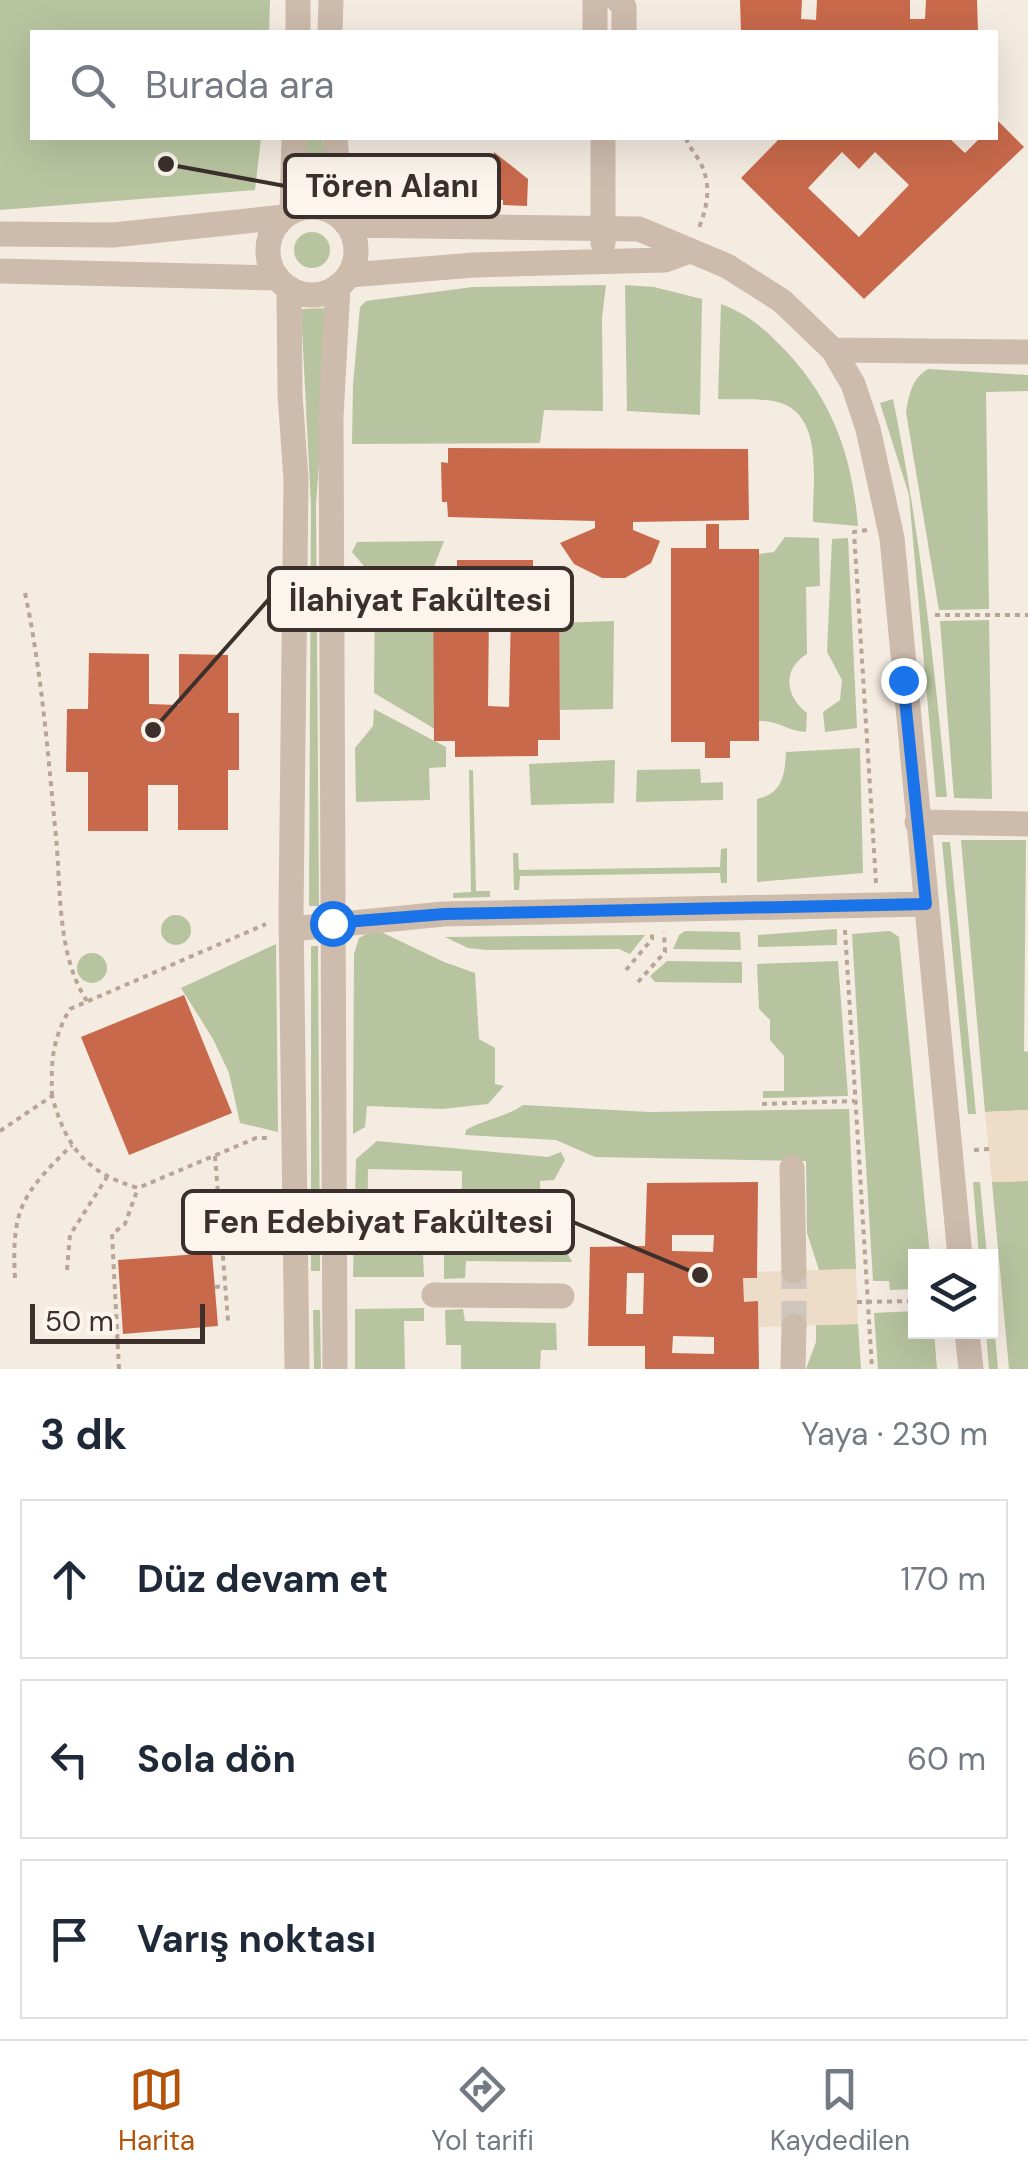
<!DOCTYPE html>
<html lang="tr">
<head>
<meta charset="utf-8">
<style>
	:root { --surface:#fff; --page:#f6f6f7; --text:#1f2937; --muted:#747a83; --line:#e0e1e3; --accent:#b45309 }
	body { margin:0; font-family:"DM Sans",sans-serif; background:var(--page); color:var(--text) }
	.controls { position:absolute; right:30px; bottom:30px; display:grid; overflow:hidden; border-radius:0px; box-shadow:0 10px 40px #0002 }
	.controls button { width:90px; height:90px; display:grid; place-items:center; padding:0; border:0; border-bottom:2px solid var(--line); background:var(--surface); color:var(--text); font:50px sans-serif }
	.scale { position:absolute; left:30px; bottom:25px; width:175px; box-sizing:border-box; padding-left:10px; border:5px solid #3b302b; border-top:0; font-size:28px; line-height:35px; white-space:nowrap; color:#3b302b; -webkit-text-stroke:8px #fbf5ee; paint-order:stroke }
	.stop { position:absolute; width:30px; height:30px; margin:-22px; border:8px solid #1a73e8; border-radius:50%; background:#fff }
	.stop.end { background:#1a73e8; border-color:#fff; box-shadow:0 2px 10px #0008 }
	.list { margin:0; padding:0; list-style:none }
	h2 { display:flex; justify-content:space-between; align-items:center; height:130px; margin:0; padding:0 40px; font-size:42px }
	h2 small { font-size:32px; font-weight:400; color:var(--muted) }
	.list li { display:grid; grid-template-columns:65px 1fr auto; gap:30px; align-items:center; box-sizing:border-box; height:160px; margin:0 20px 20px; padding:0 20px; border:2px solid var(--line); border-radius:0px }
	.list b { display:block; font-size:38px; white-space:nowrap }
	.list em { font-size:32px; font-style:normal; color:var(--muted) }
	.icon { flex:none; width:55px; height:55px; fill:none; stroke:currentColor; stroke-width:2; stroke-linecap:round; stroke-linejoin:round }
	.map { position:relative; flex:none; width:1028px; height:1369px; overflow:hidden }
	.search { position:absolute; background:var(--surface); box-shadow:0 10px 40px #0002; left:30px; right:30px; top:30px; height:110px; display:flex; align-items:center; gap:25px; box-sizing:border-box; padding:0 35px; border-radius:0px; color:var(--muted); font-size:38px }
	.sheet { height:670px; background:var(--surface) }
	nav { display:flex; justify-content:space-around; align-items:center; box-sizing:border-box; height:140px; border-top:2px solid var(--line); background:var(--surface); font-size:28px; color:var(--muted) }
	nav a { display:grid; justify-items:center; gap:5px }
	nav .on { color:var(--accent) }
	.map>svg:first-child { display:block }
</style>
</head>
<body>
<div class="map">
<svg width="1028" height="1369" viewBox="0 0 1028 1369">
	<rect width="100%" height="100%" fill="#f4ebe1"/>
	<path fill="#b8c4a0" d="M 0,0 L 270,0 L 269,32 L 32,32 L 32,138 L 261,138 L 255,190 L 0,210 Z
		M 306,138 L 322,138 L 330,185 L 302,185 Z
		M294 250a18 18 0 1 1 36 0a18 18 0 1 1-36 0Z
		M 606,285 L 602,318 L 603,411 L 544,410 L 540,443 L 352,444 L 353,385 L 360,307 L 366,301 L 473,287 Z
		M 625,285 L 654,287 L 702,299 L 700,415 L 627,411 Z
		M 721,304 C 745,313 760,325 778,343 C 831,395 852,453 858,526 L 813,522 C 812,482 826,410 773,401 C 755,398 736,400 718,399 Z
		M 330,308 L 316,505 L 319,906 L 309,906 L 311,506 L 301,309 Z
		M 928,369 L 1028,375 L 1028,391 L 986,392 L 989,609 L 939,610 L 906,412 C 909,395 912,378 928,369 Z
		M 893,399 C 920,531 934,663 947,797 L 936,797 L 909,495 L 880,403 Z
		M 785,537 L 819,538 L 820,586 L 806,587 L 807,654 C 782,669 785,696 807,713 L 806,732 C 787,731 778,720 759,721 L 759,554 L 774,552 Z
		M 848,538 L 857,728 L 825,732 L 823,712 L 840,700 L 842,680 L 827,652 L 832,539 Z
		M 444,541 L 433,569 L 435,729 L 374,693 L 375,579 L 352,552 L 357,542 Z
		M 989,620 L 992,799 L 954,798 L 940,621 Z
		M 614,621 L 613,709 L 560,710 L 559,623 Z
		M 374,709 L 446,747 L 446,767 L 429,768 L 430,800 L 356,802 L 355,748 L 373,726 Z
		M 860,748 L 863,873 L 757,882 L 757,799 C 782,794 785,775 786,752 Z
		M 615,760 L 614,803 L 531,805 L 529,764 Z
		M 700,769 L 701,783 L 723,782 L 723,800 L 636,802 L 637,770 Z
		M 469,770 L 473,770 L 476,891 L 490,891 L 490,897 L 453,898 L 453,893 L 471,892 Z
		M 961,840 L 1026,840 L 1024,1051 L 1028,1052 L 1028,1110 L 985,1112 Z
		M 942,842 L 950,842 L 976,1114 L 968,1114 Z
		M 727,848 L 727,883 L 721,883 L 720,873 L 520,876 L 519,890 L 514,890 L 513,853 L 518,853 L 519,870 L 720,867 L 721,849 Z
		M161 930a15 15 0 1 1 30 0a15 15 0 1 1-30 0Z
		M 837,929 L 837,945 L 758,947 L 758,935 Z
		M 685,931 L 740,932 L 741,950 L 673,949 L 679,935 Z
		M 890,931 L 899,937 L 930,1256 L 916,1256 L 915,1289 L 890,1290 L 889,1281 L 873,1281 L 852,934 Z
		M 370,932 L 381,932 L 444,962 L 475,973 L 479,1039 L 495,1048 L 495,1084 L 504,1086 L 488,1104 L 442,1109 L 367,1106 L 365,1127 L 353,1134 L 354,954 L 359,938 Z
		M 645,935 L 630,954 L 619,949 L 487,950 L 468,948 L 445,937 Z
		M 276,944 L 278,1132 L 240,1123 L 229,1073 L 213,1039 L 181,988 Z
		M 311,946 L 318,946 L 320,1271 L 311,1271 Z
		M77 968a15 15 0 1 1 30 0a15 15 0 1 1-30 0Z
		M 667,961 L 742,962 L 742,983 L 655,982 L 650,976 Z
		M 838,961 L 848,1096 L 763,1098 L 763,1091 L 784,1091 L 784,1056 L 770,1040 L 770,1020 L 759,1009 L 757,964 Z
		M 523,1105 L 649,1112 L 849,1109 L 856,1269 L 819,1270 L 807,1233 L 806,1161 L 595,1157 L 556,1140 L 465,1135 L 466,1130 C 485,1119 506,1117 523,1105 Z
		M 377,1141 L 548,1157 L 561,1152 L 565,1160 L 554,1180 L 540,1181 L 542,1242 L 564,1246 L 572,1262 L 466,1261 L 465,1278 L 444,1279 L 444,1253 L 461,1253 L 462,1171 L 368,1169 L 367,1250 L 423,1253 L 424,1277 L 353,1277 L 356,1159 Z
		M 1028,1181 L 1028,1369 L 1009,1369 L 992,1182 Z
		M 973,1182 L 980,1182 L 987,1256 L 979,1256 Z
		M 991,1291 L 998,1369 L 989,1369 L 986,1332 L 990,1332 Z
		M 424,1308 L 424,1321 L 404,1321 L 405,1369 L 355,1369 L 355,1309 Z
		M 463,1309 L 465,1321 L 556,1323 L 557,1350 L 541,1350 L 540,1369 L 461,1369 L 461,1345 L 446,1345 L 445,1310 Z
		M 313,1310 L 320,1310 L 321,1369 L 314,1369 Z
		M 915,1311 L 916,1332 L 934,1332 L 937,1369 L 878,1369 L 874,1313 Z
		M 858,1324 L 861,1369 L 806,1369 L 816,1342 L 816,1325 Z"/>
	<path fill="#ecdcc8" d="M 1028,1110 L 1028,1181 L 992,1182 L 985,1112 Z
		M 856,1269 L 858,1324 L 759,1327 L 758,1302 L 744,1302 L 743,1278 L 757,1278 L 757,1272 Z"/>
	<path fill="#c8694b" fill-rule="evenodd" d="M 740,0 L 802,0 L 801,19 L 816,20 L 817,0 L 910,0 L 910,19 L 925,19 L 926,0 L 977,0 L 978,32 L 741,32 Z
		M 996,119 L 1024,147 L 864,299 L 741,178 L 780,138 L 949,138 L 965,153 L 980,138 L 996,138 ZM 842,152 L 859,169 L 875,152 L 909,185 L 859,237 L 808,188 Z
		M 494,152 L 528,179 L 527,206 L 503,205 L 503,200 L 492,200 Z
		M 448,448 L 748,449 L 749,520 L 633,522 L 633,530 L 660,541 L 651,563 L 625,578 L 602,578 L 574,564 L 560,543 L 595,528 L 595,521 L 448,517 L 447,502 L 442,502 L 441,462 L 448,463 Z
		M 706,524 L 719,524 L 719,549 L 759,549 L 759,741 L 730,741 L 730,758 L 705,758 L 705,742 L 671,742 L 671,548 L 706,548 Z
		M 457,560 L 533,560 L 533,569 L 559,569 L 560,740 L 538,740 L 538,756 L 455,757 L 455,741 L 434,741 L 433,569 L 457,569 ZM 489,609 L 511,610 L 509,707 L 488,706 Z
		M 89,653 L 149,654 L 149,704 L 179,705 L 179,654 L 228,655 L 228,713 L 239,713 L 239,770 L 228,770 L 228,830 L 178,830 L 178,785 L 148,785 L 148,831 L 88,831 L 88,772 L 66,772 L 67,709 L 88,709 Z
		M 184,995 L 232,1113 L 129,1155 L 81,1037 Z
		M 758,1182 L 757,1278 L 743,1278 L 744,1302 L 758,1301 L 759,1369 L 645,1369 L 645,1346 L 588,1346 L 590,1247 L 645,1246 L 647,1183 ZM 672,1235 L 714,1235 L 713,1252 L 672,1251 ZM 627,1273 L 644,1273 L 643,1314 L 626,1314 ZM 673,1336 L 714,1337 L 714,1354 L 672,1353 Z
		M 212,1253 L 218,1326 L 123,1334 L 118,1260 Z"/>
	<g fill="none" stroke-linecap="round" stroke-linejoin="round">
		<path stroke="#cfc6bd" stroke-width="25" stroke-dasharray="25 12" stroke-linecap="butt" d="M 794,1326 L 794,1271"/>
		<path stroke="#b9a596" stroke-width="4" stroke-dasharray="5 5" stroke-linecap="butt" d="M 686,138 C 689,147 694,152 699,160 C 712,184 708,204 699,228
			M 867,530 L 854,532 L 876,883
			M 25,593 C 42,673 48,756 56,837 C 61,890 57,956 87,1001
			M 935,615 L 1028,615
			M 845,930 L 872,1369
			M 626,970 L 652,939 L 652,934
			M 638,982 L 665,952 L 664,932
			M 52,1096 C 51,1060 52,1040 70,1009 L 266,924
			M 762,1104 L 854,1101
			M 0,1131 L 52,1096 C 66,1147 86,1173 138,1188 L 256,1138 L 270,1138
			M 974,1150 L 989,1149
			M 215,1156 L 228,1321
			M 67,1270 L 70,1235 L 107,1177
			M 15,1278 C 11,1208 23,1193 72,1145
			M 215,1287 L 225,1286
			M 857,1302 L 916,1301
			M 119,1369 L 112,1234 L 125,1224 L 138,1188"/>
		<path stroke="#cdbbac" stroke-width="25" d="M 618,0 L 624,7 L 624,32
			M 298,32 L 298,0
			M 330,32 L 331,0
			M 595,32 L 595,0
			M 335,138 L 342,219
			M268 251a44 44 0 1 1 88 0a44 44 0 1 1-88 0Z
			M 292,212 L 294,138
			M 348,225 L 639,229 L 727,266 L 782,301 L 833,350 L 853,384 L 868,429 L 892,538 L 960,1256
			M 0,234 L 113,235 L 284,217
			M 603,243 L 603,138
			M 0,271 L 278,278
			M 349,275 L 474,265 L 665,260 L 690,251
			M 289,288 L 290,394 L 296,479 L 291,913 L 297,1369
			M 833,350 L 1028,352
			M 917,822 L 1028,824
			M 291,929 L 444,914 L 926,904
			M 792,1168 L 794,1271
			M 434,1295 L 562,1296
			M 967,1332 L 971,1369
			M 335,1369 L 331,417 L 338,286
			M 793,1369 L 794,1326"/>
	</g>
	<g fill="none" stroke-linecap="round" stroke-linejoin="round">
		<path stroke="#1a73e8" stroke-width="12" d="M 332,923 L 444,914 L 926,904 L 903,680"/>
	</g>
	<path fill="none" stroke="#3b302b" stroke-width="4" d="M166 164L285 186M153 730L269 599M700 1275L573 1222"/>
	<g fill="#3b302b" stroke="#fbf5ee" stroke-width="4">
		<circle cx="166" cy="164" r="10"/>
		<circle cx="153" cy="730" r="10"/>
		<circle cx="700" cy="1275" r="10"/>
	</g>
	<g fill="#fbf5ee" stroke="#3b302b" stroke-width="4">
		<rect x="285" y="155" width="214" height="62" rx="10"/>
		<rect x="269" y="568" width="303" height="62" rx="10"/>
		<rect x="183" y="1191" width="390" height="62" rx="10"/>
	</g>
	<g font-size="32" text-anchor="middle" font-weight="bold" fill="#3b302b">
		<text x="392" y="197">Tören Alanı</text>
		<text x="420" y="611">İlahiyat Fakültesi</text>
		<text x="378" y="1233">Fen Edebiyat Fakültesi</text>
	</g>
</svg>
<div class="controls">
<button><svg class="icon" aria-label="layers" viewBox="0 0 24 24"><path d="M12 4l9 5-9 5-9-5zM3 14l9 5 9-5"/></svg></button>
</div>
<div class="scale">50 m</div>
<div class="stop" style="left:332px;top:923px"></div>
<div class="stop end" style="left:903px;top:680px"></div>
<div class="search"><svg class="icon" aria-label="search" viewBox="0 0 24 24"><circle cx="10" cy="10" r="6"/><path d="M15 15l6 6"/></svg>Burada ara</div>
</div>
<section class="sheet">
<h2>3 dk<small>Yaya · 230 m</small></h2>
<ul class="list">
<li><svg class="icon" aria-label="ahead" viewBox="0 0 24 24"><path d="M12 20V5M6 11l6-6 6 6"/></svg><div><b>Düz devam et</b></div><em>170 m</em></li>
<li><svg class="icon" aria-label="left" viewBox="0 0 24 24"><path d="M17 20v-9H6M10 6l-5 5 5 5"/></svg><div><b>Sola dön</b></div><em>60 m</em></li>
<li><svg class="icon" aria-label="arrive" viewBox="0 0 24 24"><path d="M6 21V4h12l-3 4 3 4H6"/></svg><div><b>Varış noktası</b></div></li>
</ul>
</section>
<nav>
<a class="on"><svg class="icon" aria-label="map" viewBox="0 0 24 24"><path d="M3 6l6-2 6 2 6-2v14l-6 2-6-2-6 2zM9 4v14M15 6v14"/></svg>Harita</a>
<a><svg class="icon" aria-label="directions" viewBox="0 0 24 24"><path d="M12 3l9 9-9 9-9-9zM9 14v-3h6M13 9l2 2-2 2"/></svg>Yol tarifi</a>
<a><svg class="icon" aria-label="saved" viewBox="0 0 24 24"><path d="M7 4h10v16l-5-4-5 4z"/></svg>Kaydedilen</a>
</nav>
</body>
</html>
